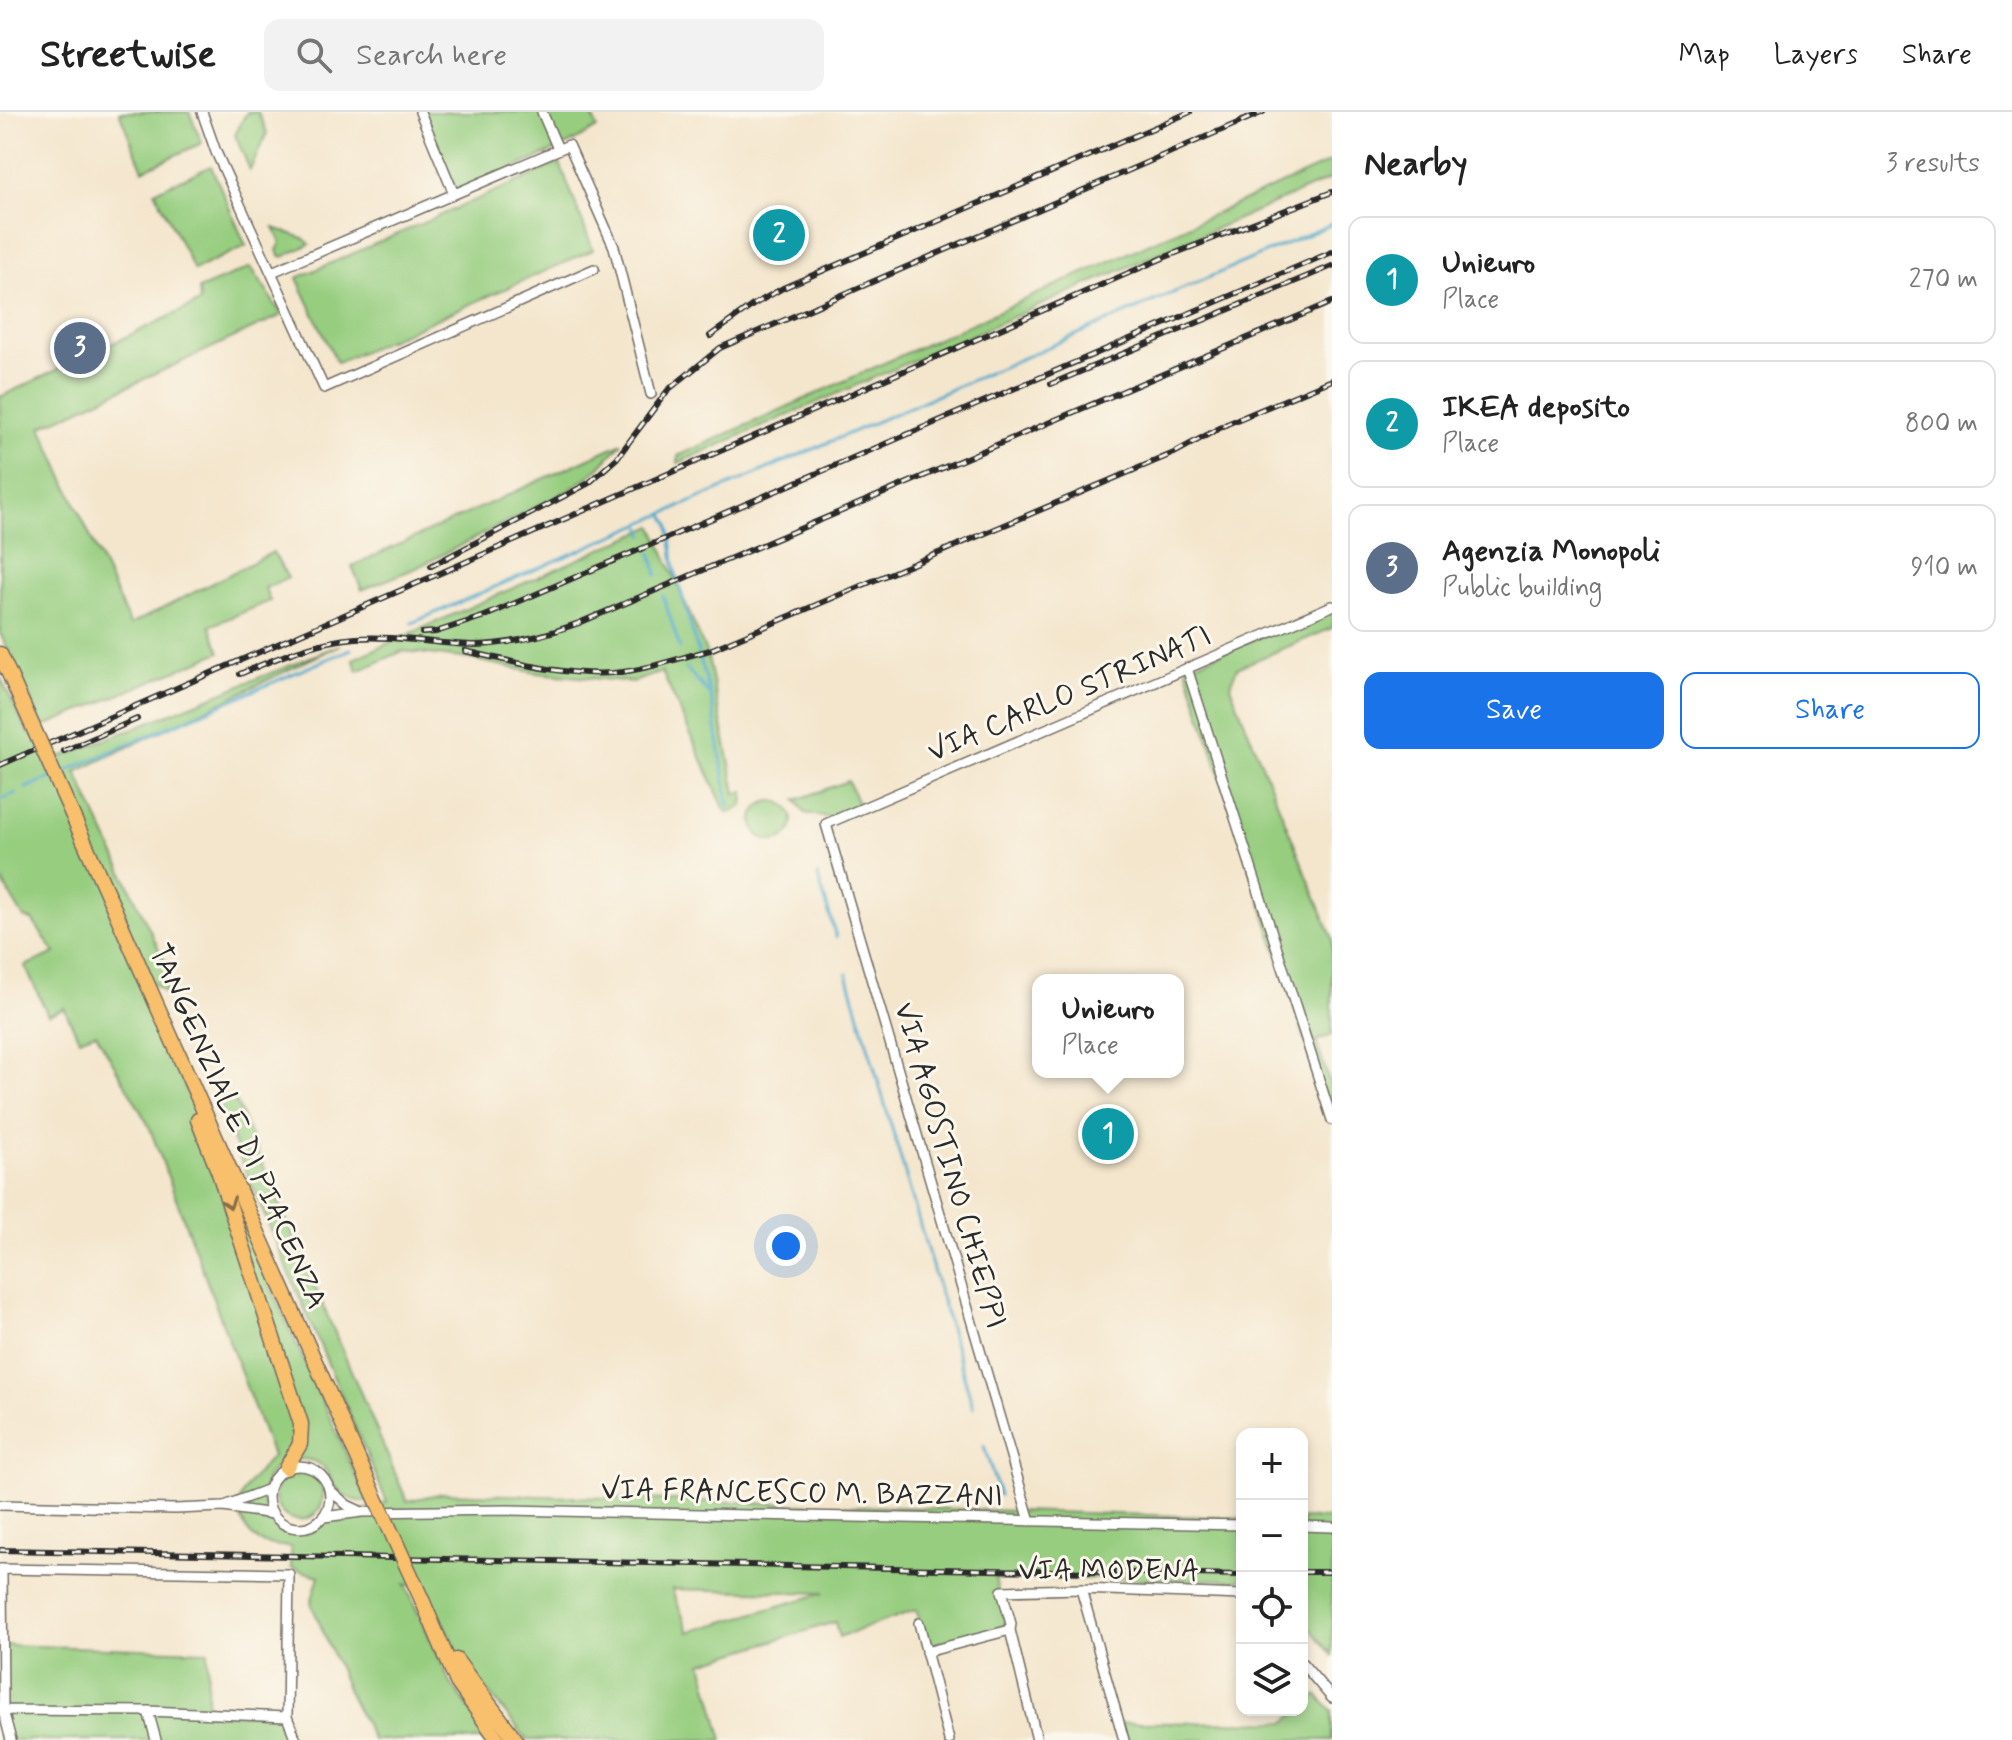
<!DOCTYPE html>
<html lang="en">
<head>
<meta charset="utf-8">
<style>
	:root { --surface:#fff; --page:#f2f2f2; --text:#222; --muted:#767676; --line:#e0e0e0; --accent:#1a73e8 }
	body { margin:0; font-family:Mynerve,sans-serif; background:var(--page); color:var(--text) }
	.controls { position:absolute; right:24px; bottom:24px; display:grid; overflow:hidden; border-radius:16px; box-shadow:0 4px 12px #0003 }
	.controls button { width:72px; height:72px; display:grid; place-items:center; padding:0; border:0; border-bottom:2px solid var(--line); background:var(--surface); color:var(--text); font:40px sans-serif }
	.you { position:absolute; left:786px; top:1134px; width:28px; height:28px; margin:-20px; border:6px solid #fff; border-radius:50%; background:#1a73e8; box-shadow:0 0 0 12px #1a73e833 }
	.badge { display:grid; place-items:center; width:52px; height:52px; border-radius:50%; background:var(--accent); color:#fff; font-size:26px; font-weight:700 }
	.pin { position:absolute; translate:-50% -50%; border:4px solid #fff; box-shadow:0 2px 8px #0006 }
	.popup { position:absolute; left:1032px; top:862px; width:152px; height:104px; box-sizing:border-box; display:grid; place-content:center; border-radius:16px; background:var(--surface); filter:drop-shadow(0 2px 6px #0005); font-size:26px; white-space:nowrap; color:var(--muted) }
	.popup b { font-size:30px; color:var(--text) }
	.popup::after { content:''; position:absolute; left:50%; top:100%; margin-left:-16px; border:16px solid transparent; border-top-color:var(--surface) }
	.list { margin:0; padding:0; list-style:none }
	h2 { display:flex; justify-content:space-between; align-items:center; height:104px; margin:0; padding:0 32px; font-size:34px }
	h2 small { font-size:26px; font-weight:400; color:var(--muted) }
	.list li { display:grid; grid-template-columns:52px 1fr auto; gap:24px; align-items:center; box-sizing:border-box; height:128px; margin:0 16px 16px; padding:0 16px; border:2px solid var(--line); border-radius:16px }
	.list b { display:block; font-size:30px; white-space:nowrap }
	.list p { margin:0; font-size:26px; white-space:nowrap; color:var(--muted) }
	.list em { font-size:26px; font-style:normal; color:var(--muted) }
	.actions { display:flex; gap:16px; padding:24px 32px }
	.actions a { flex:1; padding:18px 0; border:2px solid var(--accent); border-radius:16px; text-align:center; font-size:28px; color:var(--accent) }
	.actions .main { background:var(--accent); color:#fff }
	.icon { flex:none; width:44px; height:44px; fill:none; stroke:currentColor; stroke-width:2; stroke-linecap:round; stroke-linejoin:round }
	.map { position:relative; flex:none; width:1332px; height:1628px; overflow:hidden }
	header { display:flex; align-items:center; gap:48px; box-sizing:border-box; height:112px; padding:0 40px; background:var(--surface); border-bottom:2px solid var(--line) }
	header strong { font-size:38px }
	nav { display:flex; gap:44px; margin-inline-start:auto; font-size:28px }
	.search { width:560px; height:72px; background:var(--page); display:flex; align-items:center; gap:20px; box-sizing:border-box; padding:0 28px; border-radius:16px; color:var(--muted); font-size:30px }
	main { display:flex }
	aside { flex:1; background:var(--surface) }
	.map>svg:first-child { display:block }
</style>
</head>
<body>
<header>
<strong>Streetwise</strong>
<div class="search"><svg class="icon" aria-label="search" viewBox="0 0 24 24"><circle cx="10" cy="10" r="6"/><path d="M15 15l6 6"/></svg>Search here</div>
<nav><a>Map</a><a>Layers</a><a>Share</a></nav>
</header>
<main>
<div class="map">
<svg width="1332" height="1628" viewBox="0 0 1332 1628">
	<rect width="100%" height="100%" fill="#fbf7ec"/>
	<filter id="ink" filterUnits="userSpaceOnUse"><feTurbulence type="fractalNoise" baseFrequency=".0125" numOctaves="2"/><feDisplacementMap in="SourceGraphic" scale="16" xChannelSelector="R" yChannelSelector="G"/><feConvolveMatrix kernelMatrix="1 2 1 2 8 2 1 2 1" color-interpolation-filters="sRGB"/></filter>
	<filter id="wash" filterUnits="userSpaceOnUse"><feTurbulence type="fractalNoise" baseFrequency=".006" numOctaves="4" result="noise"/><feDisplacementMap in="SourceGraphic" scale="32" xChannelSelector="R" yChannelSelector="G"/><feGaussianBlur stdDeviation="1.8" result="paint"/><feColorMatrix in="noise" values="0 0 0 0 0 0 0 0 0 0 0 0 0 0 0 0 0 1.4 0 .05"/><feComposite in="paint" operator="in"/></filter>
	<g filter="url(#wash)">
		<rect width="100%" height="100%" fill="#f4e6cd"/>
		<path fill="#96cd7f" stroke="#607c55" stroke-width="2" fill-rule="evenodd" d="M 119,0 L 189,0 L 202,31 L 143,58 Z
			M 247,0 L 258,0 L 267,21 L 250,58 L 235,23 Z
			M 423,0 L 591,0 L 597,16 L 569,32 L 457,81 Z
			M 1332,49 L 1332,66 L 678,351 L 678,344 Z
			M 560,51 L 593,138 L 337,251 L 297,166 Z
			M 211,54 L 246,134 L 194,158 L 155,79 Z
			M 274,116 L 303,126 L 310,132 L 283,145 L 279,143 L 277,138 L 281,131 Z
			M 251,155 L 282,203 L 41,315 L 130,513 L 273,440 L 288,466 L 265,476 L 270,489 L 210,514 L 220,540 L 43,615 L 0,521 L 0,285 L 200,190 L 199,177 Z
			M 622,331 L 597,358 L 568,379 L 416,456 L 362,478 L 352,454 Z
			M 653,414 L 708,545 L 736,681 L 744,680 L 743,694 L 729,701 L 725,698 L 662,560 L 633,570 L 537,561 L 470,547 L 403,539 L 358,559 L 353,547 Z
			M 1332,494 L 1332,516 L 1237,556 L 1230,574 L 1332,825 L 1332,923 L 1316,929 L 1332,978 L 1332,1012 L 1186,556 Z
			M 340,533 L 76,660 L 170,861 L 166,882 L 135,856 L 244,1116 L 368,1390 C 322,1389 341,1348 301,1347 C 250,1346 250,1424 301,1422 C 313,1422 319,1414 329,1409 C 347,1401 368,1398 387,1390 L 215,987 L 235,988 L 407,1389 L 443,1381 L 1242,1406 L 1242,1468 L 995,1466 L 1006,1514 L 929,1533 L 916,1498 L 839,1525 L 835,1510 L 702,1551 L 723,1628 L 527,1628 L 461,1546 L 425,1476 L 405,1472 L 450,1570 L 491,1628 L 373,1628 L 348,1579 L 311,1491 L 319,1464 L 291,1456 L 291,1435 C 281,1434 268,1434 259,1429 C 245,1421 235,1401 241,1385 C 248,1369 262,1357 272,1344 L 149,1014 L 96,921 L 79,927 L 64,896 L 48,903 L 25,854 L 55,841 L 32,808 L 24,806 L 0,766 L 0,565 L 28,621 L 62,645 ZM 672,1478 L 672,1477 L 824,1481 L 689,1520 Z
			M 848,669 L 860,696 L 832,706 L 805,701 L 796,688 Z
			M753 709a20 20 0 1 1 40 0a20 20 0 1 1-40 0Z
			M275 1384a24 24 0 1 1 48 0a24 24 0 1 1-48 0Z
			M 1302,1406 L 1332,1407 L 1332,1543 L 1302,1506 Z
			M 4,1533 L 208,1539 L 207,1602 L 284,1603 L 291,1628 L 0,1628 Z
			M 1317,1583 L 1332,1599 L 1332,1628 L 1125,1628 L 1120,1611 L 1286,1610 Z"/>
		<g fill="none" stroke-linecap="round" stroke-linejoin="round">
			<path stroke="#4da8cb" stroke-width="3" d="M 664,403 L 669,412 L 675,459 L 711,585 L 729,695
				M 641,413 L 644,423
				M 651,441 L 657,463
				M 663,484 L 680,536
				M 412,511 L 1332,112
				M 686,556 L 709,582
				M 59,662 L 351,537
				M 26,676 L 52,665
				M 0,688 L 16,681
				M 818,764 L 836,825
				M 847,862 L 973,1295
				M 984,1334 L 999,1383"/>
		</g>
	</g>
	<g filter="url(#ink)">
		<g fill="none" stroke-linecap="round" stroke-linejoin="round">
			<g stroke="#716c64" stroke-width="12">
				<path id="minor" d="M 202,0 L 216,40 L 324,276 L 594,157
					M 420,0 L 454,82
					M 542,0 L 558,37
					M 272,160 L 569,33 L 614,135 L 651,282
					M 1187,556 L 1332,1008
					M268 1385a31 31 0 1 1 62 0a31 31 0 1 1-62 0Z
					M 330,1378 L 347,1393 L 362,1400
					M 0,1393 L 175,1397 L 223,1395 L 273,1402
					M 227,1393 L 269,1377
					M 324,1405 L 362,1400 L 508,1398 L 1242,1413
					M 1030,1409 L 826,712 L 1332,494
					M 1302,1414 L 1332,1415
					M 0,1457 L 289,1462 L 287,1605 L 296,1628
					M 2,1457 L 3,1598 L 11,1628
					M 1081,1477 L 1124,1628
					M 919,1511 L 949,1628
					M 1010,1518 L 1037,1628
					M 926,1540 L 1010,1518 L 1011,1512 L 1002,1479 L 1081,1477 L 1242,1483
					M 1302,1551 L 1332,1586
					M 0,1598 L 148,1599 L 287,1605
					M 148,1599 L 156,1628"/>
			</g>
			<g stroke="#716c64" stroke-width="17">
				<path id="highway" d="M 0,542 L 11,566
					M 72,702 L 368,1369
					M 198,1008 L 219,1061 L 301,1312 L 300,1332 L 286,1356
					M 423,1490 L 457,1570 L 498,1628
					M 456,1548 L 516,1628"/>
			</g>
			<use href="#minor" stroke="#fff" stroke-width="9"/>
			<use href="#highway" stroke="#f8bf6c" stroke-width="14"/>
			<g stroke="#2b2b2b" stroke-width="6">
				<path id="rail" d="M 710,224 L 753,193 L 783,176 L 1190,0
					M 1051,272 L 1332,154
					M 431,454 L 589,371 L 617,346 L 668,278 L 720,236 L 1263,0
					M 422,521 L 436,520 L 485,504 L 1332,140
					M 465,539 C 514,550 563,564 613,561 C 647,558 678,546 710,538 L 1174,341 L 1227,312 L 1332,268
					M 240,562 C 277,546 315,529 356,526 C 394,523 434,532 472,533 C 510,533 544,524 579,511 L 1332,190
					M 64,639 L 137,607
					M 0,653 L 1163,146 L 1332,80
					M 0,1438 L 1242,1463
					M 1302,1460 L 1332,1460"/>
			</g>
			<use href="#rail" stroke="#fbf7ec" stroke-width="3" stroke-dasharray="9" stroke-linecap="butt"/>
			<g stroke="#716c64" stroke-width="17" stroke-linecap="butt">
				<path id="highway-bridge" d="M 11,566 L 72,702
					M 368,1369 L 423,1490"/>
			</g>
			<use href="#highway-bridge" stroke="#f8bf6c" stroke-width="14"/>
		</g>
		<defs><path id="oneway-chevron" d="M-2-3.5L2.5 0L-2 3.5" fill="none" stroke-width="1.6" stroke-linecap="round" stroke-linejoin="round" transform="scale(2)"/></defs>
		<use stroke="#876e48" href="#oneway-chevron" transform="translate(229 1091) rotate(72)"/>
	</g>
	<g text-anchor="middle" stroke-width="6" stroke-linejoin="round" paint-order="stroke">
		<g font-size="30" fill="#2b2b2b" stroke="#fbf7ec">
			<text transform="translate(1069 581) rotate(-23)" y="10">VIA CARLO STRINATI</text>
			<text transform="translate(239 1014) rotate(66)" y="10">TANGENZIALE DI PIACENZA</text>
			<text transform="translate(951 1053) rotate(74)" y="10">VIA AGOSTINO CHIEPPI</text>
			<text transform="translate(802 1380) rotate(1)" y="10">VIA FRANCESCO M. BAZZANI</text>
			<text x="1109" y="1467">VIA MODENA</text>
		</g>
	</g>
</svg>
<div class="controls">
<button>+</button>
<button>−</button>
<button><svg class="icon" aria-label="locate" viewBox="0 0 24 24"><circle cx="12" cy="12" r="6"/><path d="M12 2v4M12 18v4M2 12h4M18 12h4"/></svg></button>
<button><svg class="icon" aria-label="layers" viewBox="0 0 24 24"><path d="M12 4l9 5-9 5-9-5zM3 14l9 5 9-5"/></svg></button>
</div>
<div class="you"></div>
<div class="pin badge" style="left:1108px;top:1022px;background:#0f9aa8">1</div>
<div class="popup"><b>Unieuro</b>Place</div>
<div class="pin badge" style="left:779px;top:123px;background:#0f9aa8">2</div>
<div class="pin badge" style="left:80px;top:236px;background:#5c6f8a">3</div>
</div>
<aside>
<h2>Nearby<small>3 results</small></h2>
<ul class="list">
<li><span class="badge" style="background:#0f9aa8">1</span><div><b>Unieuro</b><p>Place</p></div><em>270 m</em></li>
<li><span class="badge" style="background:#0f9aa8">2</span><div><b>IKEA deposito</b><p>Place</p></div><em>800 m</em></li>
<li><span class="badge" style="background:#5c6f8a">3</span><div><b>Agenzia Monopoli</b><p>Public building</p></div><em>910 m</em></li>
</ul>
<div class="actions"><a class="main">Save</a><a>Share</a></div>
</aside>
</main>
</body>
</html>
